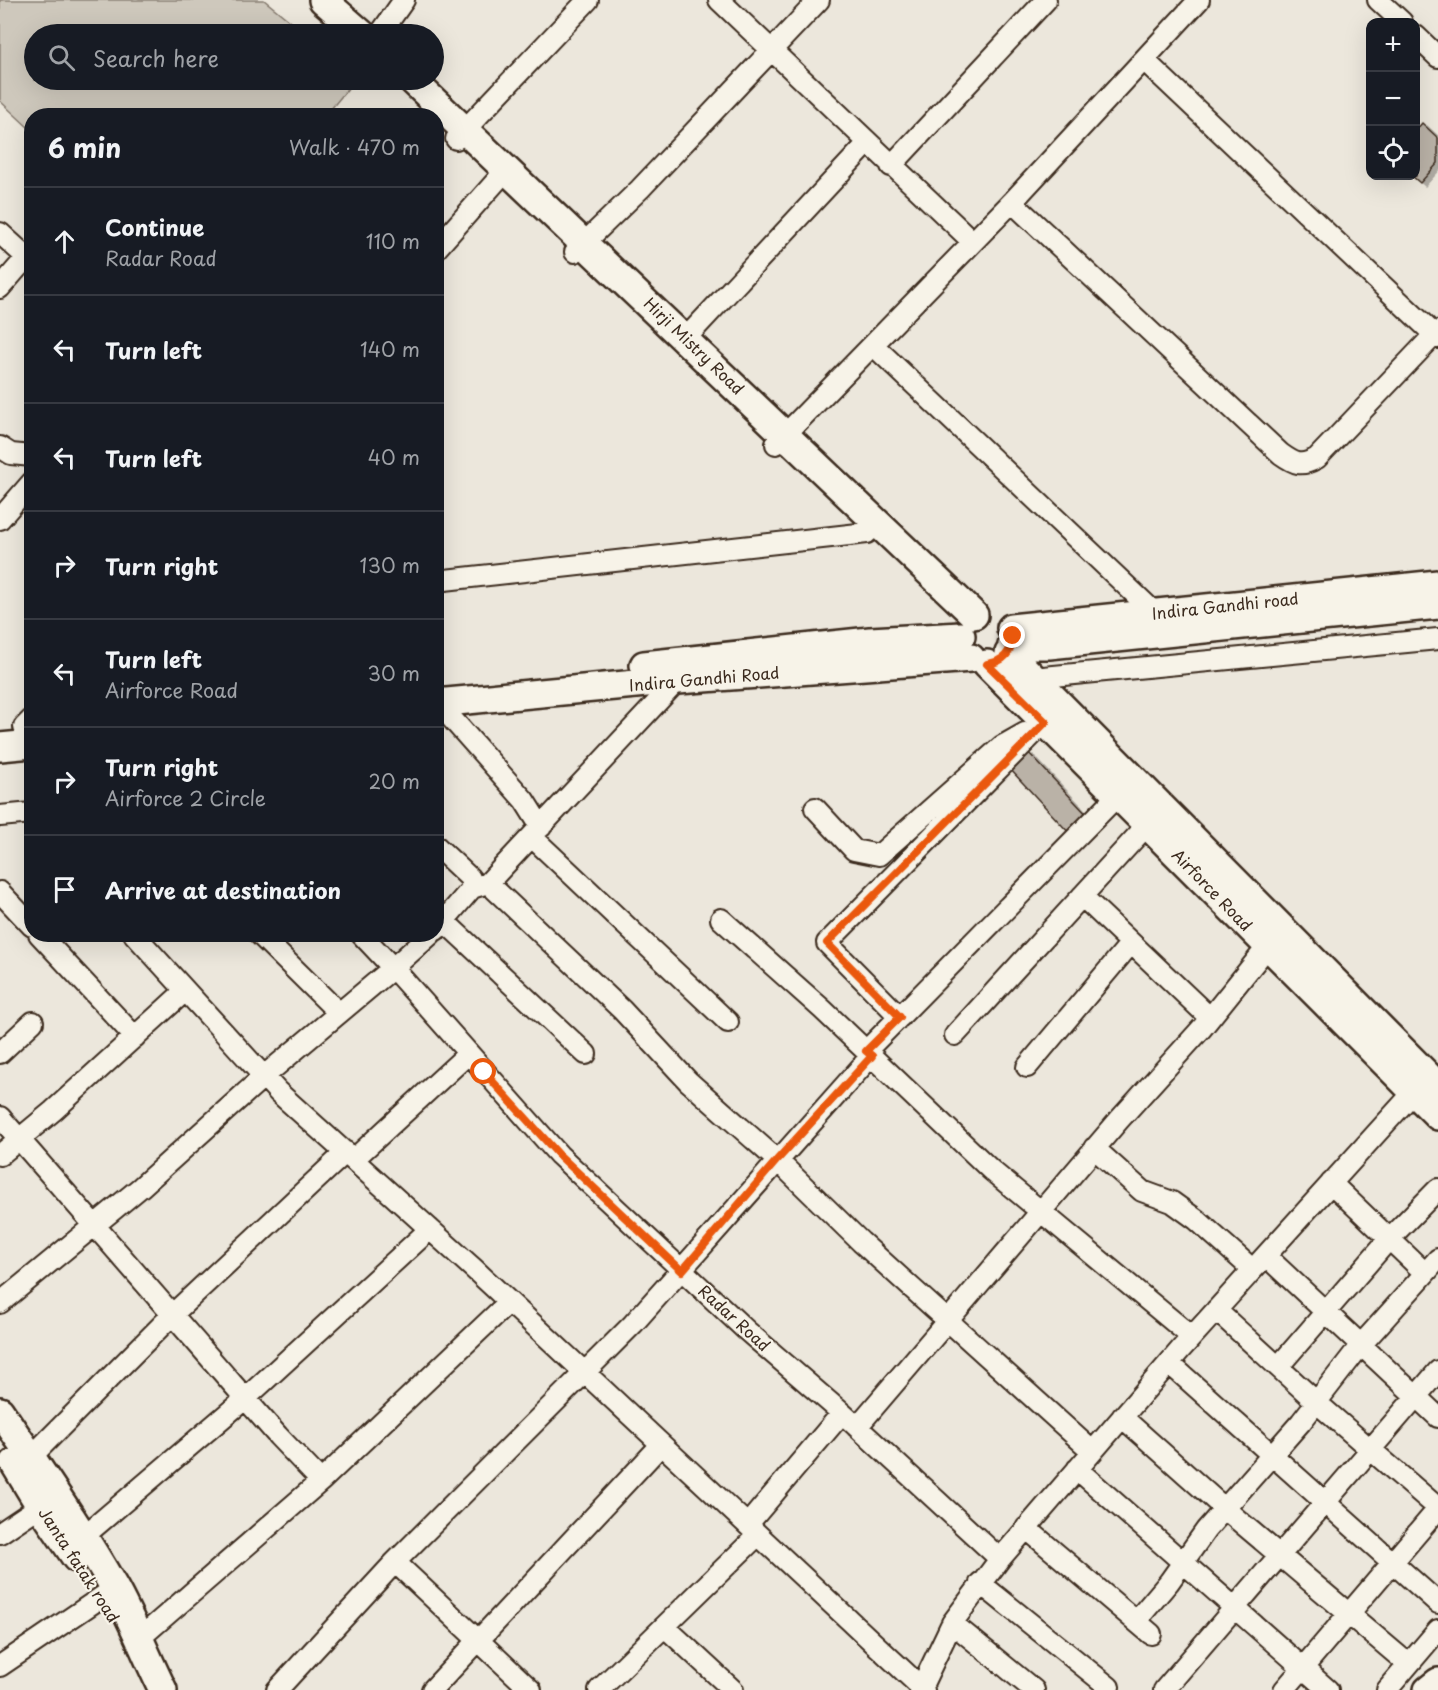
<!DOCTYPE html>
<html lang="en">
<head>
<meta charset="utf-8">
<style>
	:root { --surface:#171b24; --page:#242831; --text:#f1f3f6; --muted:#9ea1a6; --line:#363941 }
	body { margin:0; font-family:"Playpen Sans",sans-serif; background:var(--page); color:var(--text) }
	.controls { position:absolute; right:18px; top:18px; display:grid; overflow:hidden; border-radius:12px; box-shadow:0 6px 24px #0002 }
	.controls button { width:54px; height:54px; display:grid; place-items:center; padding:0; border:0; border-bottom:2px solid var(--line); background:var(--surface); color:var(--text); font:30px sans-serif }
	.stop { position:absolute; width:18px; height:18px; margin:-14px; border:4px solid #ea580c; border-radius:50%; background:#fff }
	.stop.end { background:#ea580c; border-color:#fff; box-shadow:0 2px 6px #0008 }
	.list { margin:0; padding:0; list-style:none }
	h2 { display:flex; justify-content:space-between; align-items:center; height:78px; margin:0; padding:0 24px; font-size:26px }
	h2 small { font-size:20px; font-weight:400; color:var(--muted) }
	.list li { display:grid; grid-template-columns:39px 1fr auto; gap:18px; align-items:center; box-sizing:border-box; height:108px; padding:0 24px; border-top:2px solid var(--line) }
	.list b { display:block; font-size:22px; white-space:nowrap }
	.list p { margin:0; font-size:20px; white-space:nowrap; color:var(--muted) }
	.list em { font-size:20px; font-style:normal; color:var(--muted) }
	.icon { flex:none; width:33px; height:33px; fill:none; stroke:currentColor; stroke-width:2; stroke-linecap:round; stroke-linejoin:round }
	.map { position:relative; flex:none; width:1438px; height:1690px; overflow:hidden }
	.search { position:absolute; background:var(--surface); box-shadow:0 6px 24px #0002; left:24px; top:24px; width:420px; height:66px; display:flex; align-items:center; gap:15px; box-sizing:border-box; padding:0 21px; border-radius:33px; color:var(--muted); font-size:22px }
	.panel { position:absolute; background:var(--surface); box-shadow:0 6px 24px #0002; left:24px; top:108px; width:420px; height:834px; border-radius:24px }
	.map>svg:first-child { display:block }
</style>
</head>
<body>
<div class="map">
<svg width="1438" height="1690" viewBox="0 0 1438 1690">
	<defs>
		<filter id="shadow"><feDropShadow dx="5" dy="3" stdDeviation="0" flood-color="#0004"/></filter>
	</defs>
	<rect width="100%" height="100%" fill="#ece7dc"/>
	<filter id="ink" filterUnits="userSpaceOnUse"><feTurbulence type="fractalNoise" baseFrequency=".0167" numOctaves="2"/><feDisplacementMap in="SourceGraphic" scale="12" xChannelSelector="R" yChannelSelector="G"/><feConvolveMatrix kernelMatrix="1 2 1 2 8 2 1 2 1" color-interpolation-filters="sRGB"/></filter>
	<g filter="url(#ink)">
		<path fill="#cec8bc" stroke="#84796d" stroke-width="1.5" d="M 0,0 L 264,0 L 306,34 L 34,34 L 34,80 L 355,80 L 326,115 L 32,116 L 31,130 L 0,101 Z"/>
		<path fill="#bab2a7" stroke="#3b2a1e" stroke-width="1.5" filter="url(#shadow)" d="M 1422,123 L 1438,138 L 1438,163 L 1420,183 L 1412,176 L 1416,176 L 1416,130 Z
			M 1028,752 L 1090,818 L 1071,835 L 1010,769 Z"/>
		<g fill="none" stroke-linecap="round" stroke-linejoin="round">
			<g stroke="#3b2a1e" stroke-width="24">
				<path id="street" d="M 719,0 L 973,242
					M 1378,0 L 1402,22
					M 380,34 L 404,0
					M 1416,36 L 1438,57
					M 1144,60 L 1438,338
					M 456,139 L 588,0
					M 891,166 L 1046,0
					M 1012,202 L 1281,454 C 1295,464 1301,467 1317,458 L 1438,331
					M 0,233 L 32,262
					M 436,249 L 507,169
					M 575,252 L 640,189 L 819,0
					M 0,288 L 26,258
					M 685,339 L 867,144
					M 874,346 L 1155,613
					M 776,444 L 1012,202 L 1199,0
					M 0,447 L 11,454 L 32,456
					M 0,519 L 32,482
					M 436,581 L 867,533
					M 1033,678 L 1438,639
					M 438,703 L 524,800 L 541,827
					M 24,727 L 32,719
					M 815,808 L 854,850 L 879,855 L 1002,746 L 1025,733
					M 0,816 L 32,813
					M 532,837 L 728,1022
					M 436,846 L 470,878 L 472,888 L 436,930
					M 488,883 L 622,1010 L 688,1081 L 777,1160 L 861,1242 L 1092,1451
					M 472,888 L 488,883 L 501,869 L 678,680
					M 0,892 L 32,926
					M 1082,896 L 1210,1018
					M 721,919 L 822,1009 L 991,1170 L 1192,1337
					M 445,922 L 586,1054
					M 39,934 L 135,1037
					M 134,934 L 278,1092 L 473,1268 L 924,1690
					M 259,934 L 339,1013
					M 431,934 L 393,968 L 559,1155 L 747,1331 L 842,1413 L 1000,1559
					M 900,1017 L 827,943 L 1045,722
					M 955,1035 L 1148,824
					M 866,1051 L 1119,794
					M 0,1053 L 33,1022
					M 1027,1067 L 1131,943
					M 0,1117 L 278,1436 L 321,1481
					M 1094,1148 L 1142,1191 L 1172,1202 L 1197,1220 L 1252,1269
					M 0,1155 L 53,1111 L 185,991
					M 354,1159 L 468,1054
					M 1331,1183 L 1425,1273
					M 1266,1256 L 1438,1417
					M 0,1303 L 141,1187 L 263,1077 L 393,968 L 361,934
					M 1216,1310 L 1324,1409 L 1438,1508
					M 1169,1363 L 1438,1603
					M 1278,1367 L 1388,1240 L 1438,1189
					M 1122,1417 L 1225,1509 L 1408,1664
					M 857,1427 L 1119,1120 L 1202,1028 L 1268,946
					M 31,1457 L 174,1313 L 346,1152
					M 1077,1469 L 1328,1690
					M 748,1524 L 842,1413
					M 1026,1528 L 1151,1634
					M 0,1533 L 40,1506
					M 84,1536 L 247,1397 L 430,1229
					M 395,1562 L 531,1690
					M 980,1583 L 1109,1687
					M 1136,1621 L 1169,1582 L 1206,1530 L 1301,1422 L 1360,1346 L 1438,1259
					M 952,1623 L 1034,1690
					M 665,1627 L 733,1690
					M 141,1637 L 321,1481 L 508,1303
					M 0,1666 L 115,1588
					M 277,1690 L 395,1562 L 633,1324 L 872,1055
					M 432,1690 L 661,1445
					M 599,1690 L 758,1535
					M 920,1690 L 952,1623 L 1000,1559 L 1181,1349 L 1413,1093
					M 1164,1690 L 1438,1371
					M 1284,1690 L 1438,1509
					M 1387,1690 L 1438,1630"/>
			</g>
			<g stroke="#3b2a1e" stroke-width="32">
				<path id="secondary" d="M 323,0 L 362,34
					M 412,80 L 974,615
					M 1011,628 L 1438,584
					M 1012,645 L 1049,645 L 1438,605
					M 1009,653 L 1438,1086
					M 987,664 L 1438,1116
					M 644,665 L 870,641 L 961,636
					M 436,703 L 678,680 L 971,658
					M 0,747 L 32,744
					M 0,1411 C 39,1469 79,1526 114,1587 C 133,1621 146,1656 163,1690
					M 14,1463 L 40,1506 L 76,1558
					M 1428,1690 L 1438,1682"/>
			</g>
			<use href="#street" stroke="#f7f3e8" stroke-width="20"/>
			<use href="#secondary" stroke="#f7f3e8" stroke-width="27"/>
		</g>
	</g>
	<g fill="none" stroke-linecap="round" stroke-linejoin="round" filter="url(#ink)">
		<path stroke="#ea580c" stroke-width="8" d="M 484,1072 L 559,1155 L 682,1271 L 777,1160 L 872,1056 L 866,1051 L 900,1017 L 827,943 L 1046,722 L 987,664 C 1003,662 1012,653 1013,636"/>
	</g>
	<g text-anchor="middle" stroke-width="4.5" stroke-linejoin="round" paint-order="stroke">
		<g font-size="16" fill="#3b2a1e" stroke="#f7f3e8">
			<text transform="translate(694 346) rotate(44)" y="6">Hirji Mistry Road</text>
			<text transform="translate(1225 606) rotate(-6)" y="6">Indira Gandhi road</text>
			<text transform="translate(704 679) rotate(-5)" y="6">Indira Gandhi Road</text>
			<text transform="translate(1212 890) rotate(46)" y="6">Airforce Road</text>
			<text transform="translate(734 1318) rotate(42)" y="6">Radar Road</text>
			<text transform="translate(79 1565) rotate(57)" y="6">Janta fatak road</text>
		</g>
	</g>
</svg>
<div class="controls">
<button>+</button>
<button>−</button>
<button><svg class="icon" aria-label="locate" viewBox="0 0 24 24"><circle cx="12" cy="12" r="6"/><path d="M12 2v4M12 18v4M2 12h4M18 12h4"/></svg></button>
</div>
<div class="stop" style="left:484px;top:1072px"></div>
<div class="stop end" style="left:1013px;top:636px"></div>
<div class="search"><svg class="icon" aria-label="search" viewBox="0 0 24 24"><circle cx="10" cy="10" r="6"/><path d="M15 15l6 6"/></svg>Search here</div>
<section class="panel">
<h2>6 min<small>Walk · 470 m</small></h2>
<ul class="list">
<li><svg class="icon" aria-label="ahead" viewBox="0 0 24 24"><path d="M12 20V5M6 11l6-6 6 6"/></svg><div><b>Continue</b><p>Radar Road</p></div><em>110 m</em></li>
<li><svg class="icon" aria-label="left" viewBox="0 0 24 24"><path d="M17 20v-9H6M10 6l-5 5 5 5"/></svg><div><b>Turn left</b></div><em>140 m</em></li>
<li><svg class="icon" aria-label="left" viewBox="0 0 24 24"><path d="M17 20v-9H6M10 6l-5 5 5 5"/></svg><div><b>Turn left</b></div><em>40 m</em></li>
<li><svg class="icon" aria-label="right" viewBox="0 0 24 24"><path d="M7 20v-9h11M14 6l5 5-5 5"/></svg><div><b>Turn right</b></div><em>130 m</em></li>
<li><svg class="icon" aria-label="left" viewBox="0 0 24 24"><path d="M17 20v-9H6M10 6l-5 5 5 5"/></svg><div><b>Turn left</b><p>Airforce Road</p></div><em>30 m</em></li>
<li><svg class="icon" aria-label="right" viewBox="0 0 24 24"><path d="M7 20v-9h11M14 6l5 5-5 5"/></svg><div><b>Turn right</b><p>Airforce 2 Circle</p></div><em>20 m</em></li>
<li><svg class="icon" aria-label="arrive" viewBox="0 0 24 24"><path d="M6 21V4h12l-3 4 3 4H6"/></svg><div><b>Arrive at destination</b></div></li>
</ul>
</section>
</div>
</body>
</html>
